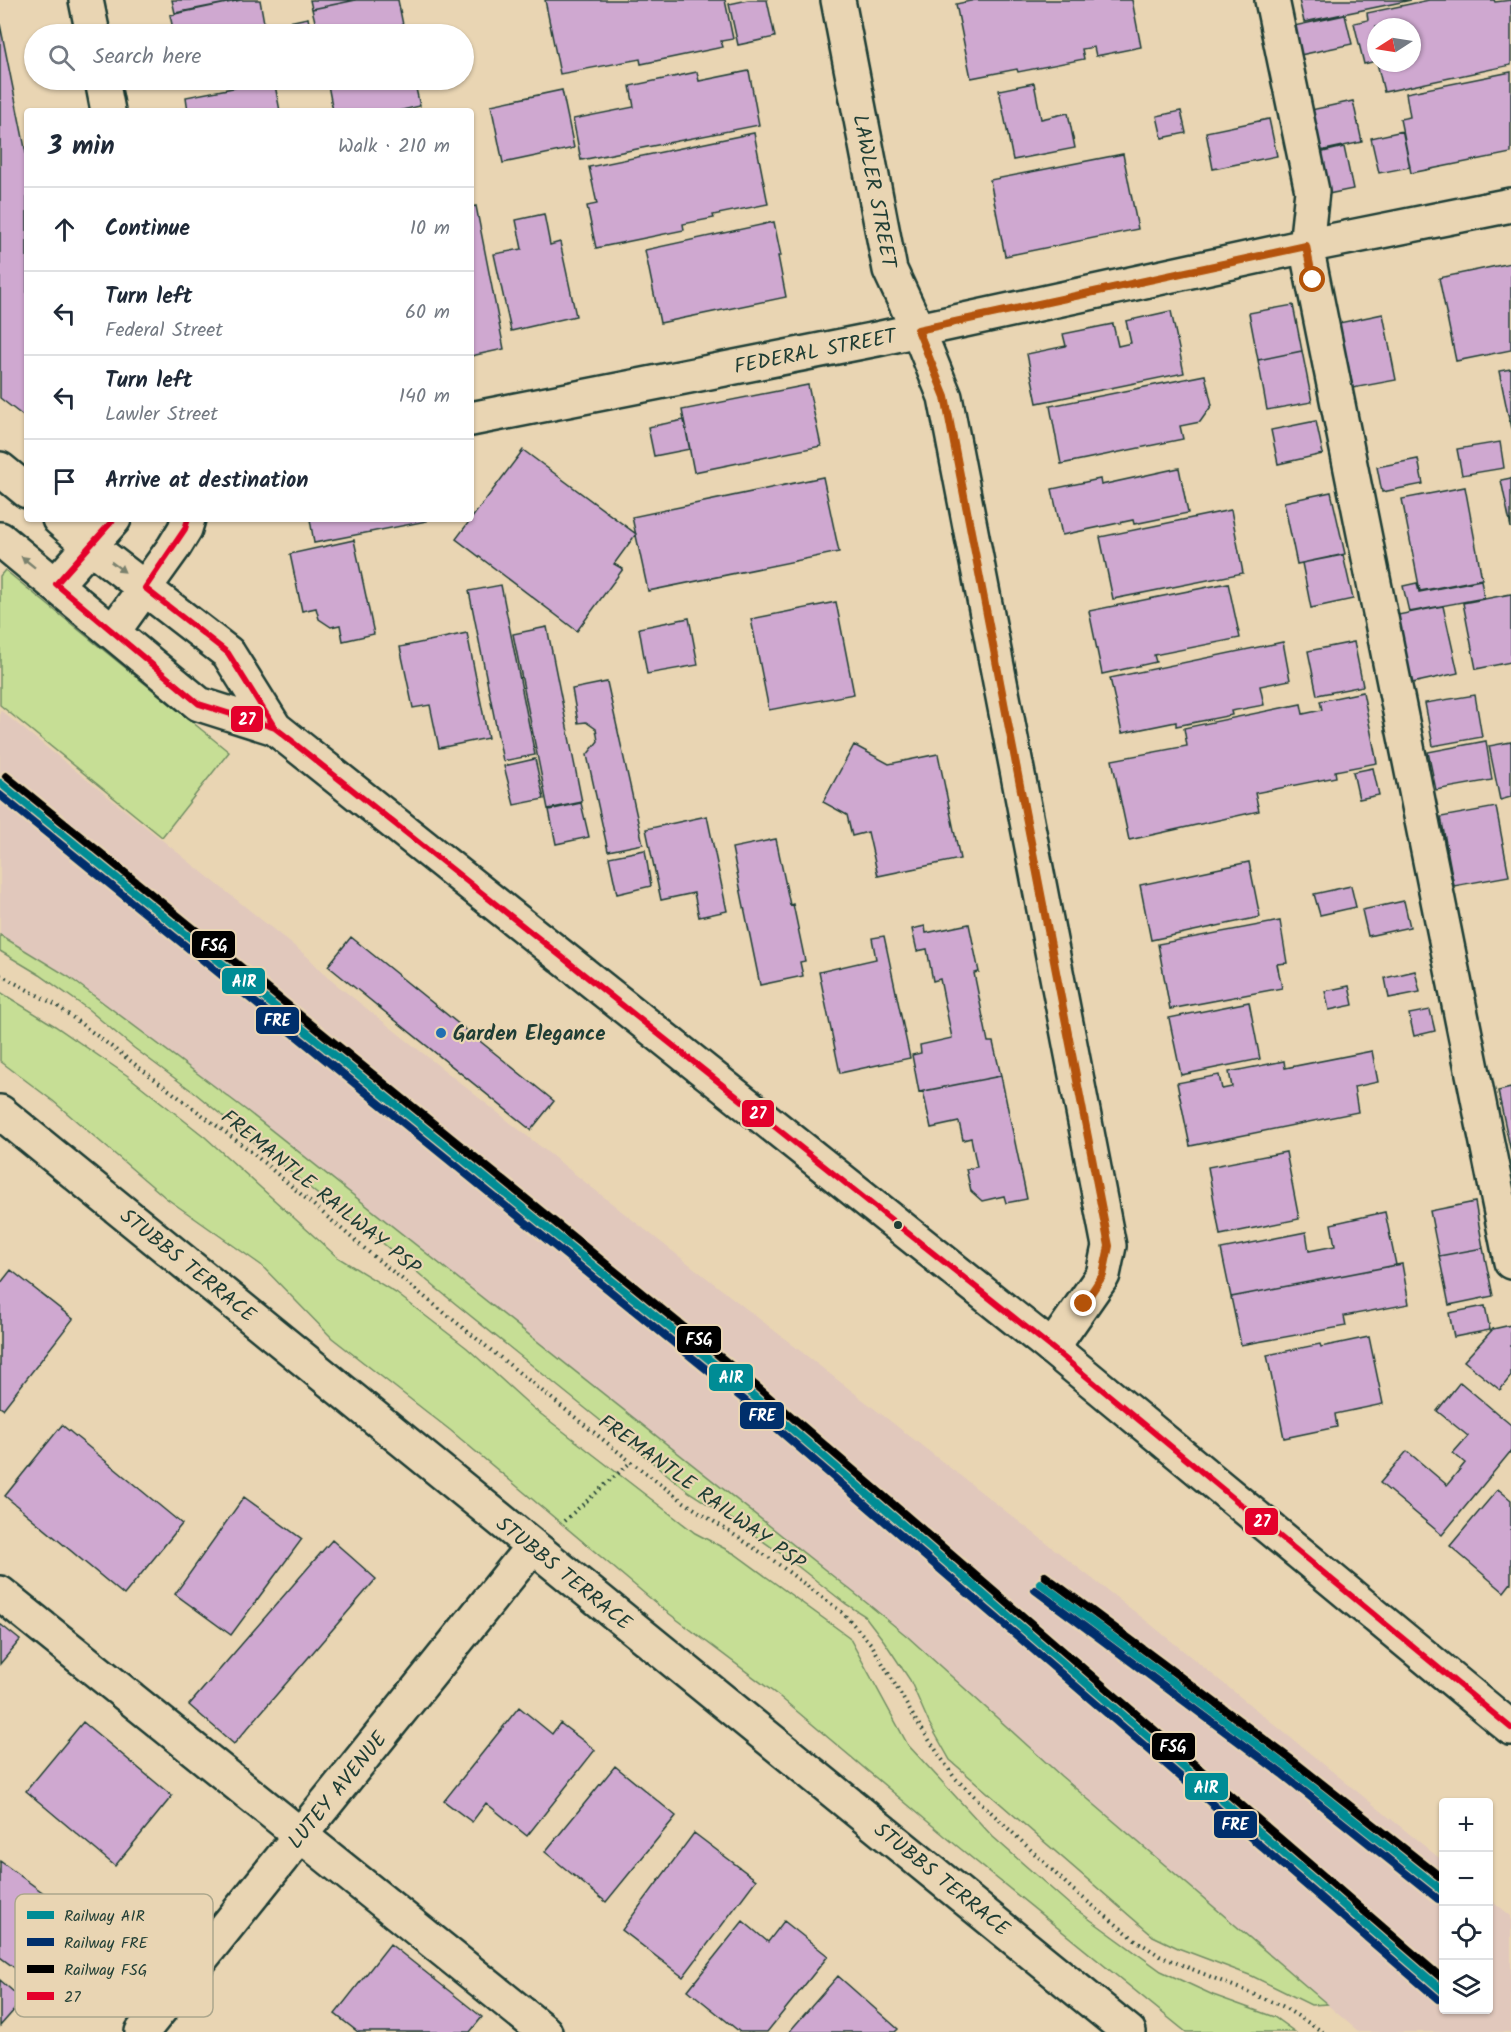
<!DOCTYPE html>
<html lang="en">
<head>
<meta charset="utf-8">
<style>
	:root { --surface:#fff; --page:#f2f2f3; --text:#1f2937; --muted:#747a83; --line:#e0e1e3 }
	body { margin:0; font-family:Kalam,sans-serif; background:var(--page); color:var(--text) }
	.controls { position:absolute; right:18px; bottom:18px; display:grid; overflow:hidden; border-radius:6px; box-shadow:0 2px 4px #0004 }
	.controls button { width:54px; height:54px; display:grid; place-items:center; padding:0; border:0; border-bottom:2px solid var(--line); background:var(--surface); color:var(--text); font:30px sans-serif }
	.compass { position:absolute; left:1367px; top:18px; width:54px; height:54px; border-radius:50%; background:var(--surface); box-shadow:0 2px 4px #0004; rotate:258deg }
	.stop { position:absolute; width:18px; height:18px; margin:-14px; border:4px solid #b45309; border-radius:50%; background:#fff }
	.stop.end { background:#b45309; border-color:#fff; box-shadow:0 2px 6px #0008 }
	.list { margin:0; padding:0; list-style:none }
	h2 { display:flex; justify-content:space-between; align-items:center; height:78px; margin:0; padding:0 24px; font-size:26px }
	h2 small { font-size:20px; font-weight:400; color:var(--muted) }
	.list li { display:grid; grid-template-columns:39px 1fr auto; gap:18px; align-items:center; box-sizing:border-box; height:84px; padding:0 24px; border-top:2px solid var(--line) }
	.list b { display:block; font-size:22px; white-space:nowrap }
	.list p { margin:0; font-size:20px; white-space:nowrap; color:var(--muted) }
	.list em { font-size:20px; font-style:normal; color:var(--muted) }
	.icon { flex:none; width:33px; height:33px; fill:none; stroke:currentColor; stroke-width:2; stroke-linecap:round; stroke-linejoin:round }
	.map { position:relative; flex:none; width:1511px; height:2032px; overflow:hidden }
	.search { position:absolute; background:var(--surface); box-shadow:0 2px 4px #0004; left:24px; top:24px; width:450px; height:66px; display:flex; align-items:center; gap:15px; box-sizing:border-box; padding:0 21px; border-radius:33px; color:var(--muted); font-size:22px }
	.panel { position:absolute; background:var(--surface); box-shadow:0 2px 4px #0004; left:24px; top:108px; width:450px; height:414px; border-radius:6px }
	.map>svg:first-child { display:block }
</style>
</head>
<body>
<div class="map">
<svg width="1511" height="2032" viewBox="0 0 1511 2032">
	<rect width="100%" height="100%" fill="#e9d5b3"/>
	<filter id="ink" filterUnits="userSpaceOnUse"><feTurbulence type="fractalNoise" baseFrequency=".0167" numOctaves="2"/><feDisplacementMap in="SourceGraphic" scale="12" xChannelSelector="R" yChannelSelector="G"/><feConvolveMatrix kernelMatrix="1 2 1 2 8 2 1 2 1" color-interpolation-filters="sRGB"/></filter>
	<g filter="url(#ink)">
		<path fill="#e1c8bc" d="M 0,710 L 309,958 L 327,977 L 639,1225 L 1149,1623 L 1443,1861 L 1444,2010 L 1488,2010 L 1489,1898 L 1511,1916 L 1511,2032 L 1359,2032 L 1061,1776 L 908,1637 L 868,1604 L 246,1110 L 69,977 L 0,935 Z"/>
		<path fill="#c6de95" stroke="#728e64" stroke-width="1.5" d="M 5,570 L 229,752 L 162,837 L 0,705 L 0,576 Z
			M 0,935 L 69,977 L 246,1110 L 868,1604 L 908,1637 L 1061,1776 L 1327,2004 L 1311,2005 L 1252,1976 L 1178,1948 L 1153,1936 L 950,1760 L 929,1723 L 910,1680 L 884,1641 L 865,1616 L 846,1604 L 791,1561 L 736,1522 L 689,1492 L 436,1288 L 366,1229 L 322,1198 L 196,1094 L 134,1048 L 89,1010 L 40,975 L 0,951 Z
			M 0,992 L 55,1026 L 128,1076 L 205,1137 L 337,1257 L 396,1293 L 467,1348 L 533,1408 L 695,1533 L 735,1554 L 849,1637 L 908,1745 L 993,1837 L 1070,1905 L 1161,1971 L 1213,1995 L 1274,2017 L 1295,2032 L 1186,2032 L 946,1837 L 780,1697 L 663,1609 L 450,1430 L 332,1338 L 261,1265 L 166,1198 L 53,1101 L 0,1061 Z"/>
		<path fill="#cfa8d0" stroke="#1f3d34" stroke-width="1.5" d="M 172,0 L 241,0 L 175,13 Z
			M 241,0 L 260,0 L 266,34 L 174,34 L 170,15 Z
			M 310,0 L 356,0 L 312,9 Z
			M 356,0 L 398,0 L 404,30 L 383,34 L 318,34 L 312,9 Z
			M 545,0 L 725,0 L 733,39 L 721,41 L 723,47 L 641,64 L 640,59 L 560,74 Z
			M 748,0 L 767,0 L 775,37 L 738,45 L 729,4 Z
			M 975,0 L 1132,0 L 1141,47 L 1096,56 L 1094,47 L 1082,49 L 1084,59 L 1018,72 L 1017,69 L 971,78 L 956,4 Z
			M 1299,0 L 1411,0 L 1304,22 Z
			M 1429,0 L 1494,0 L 1495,2 L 1511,0 L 1511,65 L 1384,92 L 1377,63 L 1412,63 L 1412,27 L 1376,27 L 1376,61 L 1364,64 L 1354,23 L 1368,20 L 1367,13 Z
			M 1345,15 L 1352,44 L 1300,55 L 1294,26 Z
			M 308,18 L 311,34 L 287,34 L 284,23 Z
			M 0,24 L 27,158 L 27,419 L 0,398 Z
			M 749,71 L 759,125 L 581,160 L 573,119 L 634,107 L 630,86 L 697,72 L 699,81 Z
			M 1511,72 L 1511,153 L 1411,173 L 1400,119 L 1410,117 L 1406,93 Z
			M 274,80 L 280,111 L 188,111 L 186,97 Z
			M 356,80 L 414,80 L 420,106 L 398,111 L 333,111 L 328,85 Z
			M 1034,83 L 1041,119 L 1068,113 L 1075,148 L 1013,160 L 999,90 Z
			M 562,90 L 574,148 L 503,163 L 491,105 Z
			M 1353,101 L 1362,142 L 1320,151 L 1311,110 Z
			M 1181,111 L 1186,133 L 1162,138 L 1157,116 Z
			M 1269,119 L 1277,156 L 1213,169 L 1206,132 Z
			M 1403,131 L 1410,167 L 1379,173 L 1371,138 Z
			M 754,133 L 768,204 L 713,215 L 714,218 L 683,224 L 684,230 L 596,248 L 587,206 L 597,204 L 589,167 Z
			M 1344,147 L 1353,189 L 1328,194 L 1319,153 Z
			M 1123,154 L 1138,229 L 1005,256 L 990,180 Z
			M 476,206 L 504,349 L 471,356 L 471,207 Z
			M 544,214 L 550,245 L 560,242 L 576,316 L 511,331 L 494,254 L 522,249 L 516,220 Z
			M 774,222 L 781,256 L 778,256 L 786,297 L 660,323 L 645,250 Z
			M 1511,263 L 1511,350 L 1456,361 L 1439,278 Z
			M 1293,305 L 1302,351 L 1258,360 L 1249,313 Z
			M 1171,311 L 1184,373 L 1037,403 L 1027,354 L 1066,346 L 1063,334 L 1113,324 L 1118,346 L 1131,343 L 1126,321 Z
			M 1383,314 L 1396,380 L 1353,388 L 1339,323 Z
			M 1302,351 L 1312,402 L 1267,410 L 1258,360 Z
			M 1511,369 L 1511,429 L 1499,371 Z
			M 1205,375 L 1212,405 L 1200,422 L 1180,426 L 1183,439 L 1061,464 L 1050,406 Z
			M 808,385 L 821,446 L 694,472 L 682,410 Z
			M 684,420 L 690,449 L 654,456 L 648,427 Z
			M 1316,421 L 1323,454 L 1278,464 L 1271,430 Z
			M 1500,442 L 1504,468 L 1462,475 L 1457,449 Z
			M 523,450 L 636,534 L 614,564 L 623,569 L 577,631 L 456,539 Z
			M 1418,459 L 1423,484 L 1382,492 L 1377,467 Z
			M 1179,468 L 1188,513 L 1134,524 L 1133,520 L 1062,535 L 1052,489 L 1100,479 L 1101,485 Z
			M 823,477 L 839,552 L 648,591 L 632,517 Z
			M 1511,478 L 1511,528 L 1501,480 Z
			M 1465,487 L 1482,579 L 1420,591 L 1402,499 Z
			M 1331,492 L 1345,554 L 1297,564 L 1284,502 Z
			M 1231,510 L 1243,573 L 1113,599 L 1100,537 Z
			M 310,519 L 427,519 L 427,521 L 314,543 Z
			M 354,540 L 374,634 L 343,641 L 340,625 L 331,627 L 319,619 L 316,608 L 302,611 L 290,554 Z
			M 1343,555 L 1353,599 L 1311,608 L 1302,563 Z
			M 1481,580 L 1484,598 L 1409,612 L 1403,586 L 1417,583 L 1419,592 Z
			M 1228,583 L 1240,638 L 1154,655 L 1156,662 L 1102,674 L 1089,611 Z
			M 501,585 L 535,755 L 503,761 L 469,591 Z
			M 1511,594 L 1511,662 L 1476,669 L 1463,603 Z
			M 836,602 L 854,694 L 769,710 L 751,619 Z
			M 1443,606 L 1458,673 L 1412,683 L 1398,615 Z
			M 689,618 L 698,665 L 647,674 L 639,628 Z
			M 547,627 L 582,802 L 548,809 L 513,634 Z
			M 467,633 L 488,738 L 439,748 L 430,705 L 413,708 L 400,647 Z
			M 1283,642 L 1290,680 L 1260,686 L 1264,705 L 1231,711 L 1232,715 L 1176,726 L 1176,722 L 1122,733 L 1110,678 Z
			M 1354,642 L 1363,686 L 1317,695 L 1308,651 Z
			M 607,682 L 643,844 L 608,851 L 587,755 L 598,741 L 596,729 L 586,722 L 578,723 L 572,689 Z
			M 1363,692 L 1377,763 L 1335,771 L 1336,777 L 1255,793 L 1259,811 L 1129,840 L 1112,760 L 1187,746 L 1184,728 L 1301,704 L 1303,714 L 1322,710 L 1320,701 Z
			M 1475,695 L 1482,737 L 1433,746 L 1425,703 Z
			M 1486,741 L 1492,780 L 1436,790 L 1428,752 Z
			M 1511,742 L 1511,797 L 1500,800 L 1489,746 Z
			M 854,745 L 889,764 L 938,754 L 960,859 L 878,876 L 868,832 L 852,836 L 847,815 L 823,802 Z
			M 535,759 L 544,799 L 514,805 L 504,766 Z
			M 1373,768 L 1379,795 L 1359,799 L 1353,772 Z
			M 581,803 L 589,837 L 556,844 L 549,810 Z
			M 1496,807 L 1509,876 L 1454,886 L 1441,817 Z
			M 707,816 L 727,911 L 699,917 L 694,893 L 661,900 L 646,829 Z
			M 776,839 L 790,905 L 793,904 L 805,961 L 800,962 L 803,976 L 760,985 L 732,848 Z
			M 645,850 L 651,886 L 617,894 L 609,857 Z
			M 1249,862 L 1260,917 L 1151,940 L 1140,885 Z
			M 1351,886 L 1356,907 L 1320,915 L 1314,894 Z
			M 1404,901 L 1410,927 L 1368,936 L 1362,910 Z
			M 1280,921 L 1287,963 L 1277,964 L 1282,988 L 1170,1009 L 1158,944 Z
			M 969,924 L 979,972 L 974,973 L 988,1042 L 993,1042 L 1001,1076 L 919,1092 L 912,1055 L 921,1053 L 920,1045 L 952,1038 L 940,979 L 933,981 L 927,949 L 917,951 L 912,929 L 925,926 L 926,933 Z
			M 884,936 L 910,1058 L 840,1073 L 819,972 L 876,959 L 872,938 Z
			M 351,937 L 554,1101 L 531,1130 L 328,966 Z
			M 1415,971 L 1420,992 L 1389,998 L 1385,978 Z
			M 1349,986 L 1353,1005 L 1329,1010 L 1325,991 Z
			M 1249,1002 L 1260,1059 L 1181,1075 L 1169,1018 Z
			M 1430,1010 L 1435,1031 L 1414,1036 L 1409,1014 Z
			M 1372,1051 L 1378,1082 L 1354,1087 L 1358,1112 L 1190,1146 L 1177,1083 L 1219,1075 L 1222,1089 L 1232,1087 L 1229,1072 L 1284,1061 L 1285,1068 Z
			M 1001,1076 L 1027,1199 L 1006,1203 L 1004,1196 L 982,1201 L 971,1191 L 966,1169 L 977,1167 L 971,1138 L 963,1140 L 959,1122 L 931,1128 L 923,1091 Z
			M 1511,1088 L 1511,1152 L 1498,1091 Z
			M 1286,1152 L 1299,1219 L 1220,1235 L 1208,1167 Z
			M 1475,1202 L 1483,1248 L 1439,1256 L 1430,1211 Z
			M 1385,1212 L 1396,1265 L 1231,1297 L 1221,1249 L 1306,1232 L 1309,1251 L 1335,1246 L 1331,1224 Z
			M 1483,1248 L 1493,1296 L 1449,1305 L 1439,1256 Z
			M 1402,1264 L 1409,1304 L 1344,1316 L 1346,1326 L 1241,1345 L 1231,1297 Z
			M 11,1270 L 73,1319 L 3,1409 L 0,1407 L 0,1284 Z
			M 1485,1306 L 1490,1330 L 1454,1337 L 1449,1313 Z
			M 1511,1325 L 1511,1376 L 1500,1390 L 1464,1361 L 1493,1329 Z
			M 1369,1337 L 1383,1404 L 1335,1414 L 1337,1427 L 1284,1438 L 1267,1355 L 1320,1344 L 1321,1347 Z
			M 1460,1382 L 1511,1425 L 1511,1451 L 1442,1535 L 1380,1483 L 1407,1451 L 1447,1485 L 1465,1463 L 1453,1453 L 1468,1436 L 1437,1411 Z
			M 62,1425 L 182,1524 L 124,1595 L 5,1496 Z
			M 1498,1489 L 1511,1500 L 1511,1583 L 1504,1592 L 1450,1546 Z
			M 244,1497 L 302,1539 L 231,1635 L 175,1594 Z
			M 332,1540 L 376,1579 L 234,1744 L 189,1705 Z
			M 0,1624 L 20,1640 L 0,1664 Z
			M 519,1707 L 552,1734 L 560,1723 L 595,1750 L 527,1836 L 486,1803 L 472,1822 L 444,1801 Z
			M 83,1722 L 172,1796 L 115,1866 L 26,1791 Z
			M 615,1766 L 676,1816 L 606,1902 L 545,1852 Z
			M 694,1833 L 756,1880 L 683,1977 L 622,1930 Z
			M 0,1861 L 83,1922 L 38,1985 L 0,1957 Z
			M 743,1921 L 768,1942 L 784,1921 L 828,1956 L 767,2032 L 740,2032 L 688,1990 Z
			M 390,1944 L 482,2017 L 470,2032 L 358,2032 L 335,2014 Z
			M 838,1976 L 898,2029 L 895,2032 L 789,2032 Z
			M 0,1980 L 23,2000 L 0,2026 Z"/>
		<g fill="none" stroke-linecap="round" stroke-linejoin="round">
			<g stroke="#1f3d34" stroke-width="38">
				<path id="minor" d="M 838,0 L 890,270 L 918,330 L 945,397 L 1109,1246 L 1103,1275 L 1052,1348
					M 1272,0 L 1312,191 L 1306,246 L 1511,1262
					M 471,419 L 877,339 L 1306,246 L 1511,205
					M 0,1112 L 1129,2032
					M 0,1593 L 545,2032
					M 142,2032 L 532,1547"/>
			</g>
			<g stroke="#1f3d34" stroke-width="38">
				<path id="major" d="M 86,0 L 93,34
					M 102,80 L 108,111
					M 0,469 L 27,491
					M 59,519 L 90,546 L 228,653 L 275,728 L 1052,1348 L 1511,1728
					M 0,539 L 199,704 L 275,728
					M 56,584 L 114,519
					M 113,632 L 174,547 L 185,529 L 188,519"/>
			</g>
			<path stroke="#1f3d34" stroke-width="4" stroke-dasharray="1.5 4.5" stroke-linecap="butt" d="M 0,975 L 56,1005 L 249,1150 L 372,1255 L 631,1462 L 684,1502 L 774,1561 L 843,1613 L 872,1645 L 915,1719 L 954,1777 L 1073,1890 L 1137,1941 L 1160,1956 L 1282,2006 L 1323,2032
				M 564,1521 L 631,1462"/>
			<use href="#minor" stroke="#e9d5b3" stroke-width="33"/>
			<use href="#major" stroke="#e9d5b3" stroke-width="33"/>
			<g stroke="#e9d5b3" stroke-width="10">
				<path id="bus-1" d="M 114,519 L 56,584 L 199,704 L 275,728 L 1052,1348 L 1511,1728
					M 188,519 L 185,529 L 145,588 L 228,653 L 275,728 L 292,741"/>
			</g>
			<use href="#bus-1" stroke="#e4002b" stroke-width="6"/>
			<g stroke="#e9d5b3" stroke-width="12">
				<path id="rail-1" d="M 0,783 L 749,1392 L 1444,1992
					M 1040,1583 L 1287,1767 L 1444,1892"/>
			</g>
			<g stroke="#e9d5b3" stroke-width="12">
				<path id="rail-2" d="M 0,795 L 743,1399 L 1438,1999
					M 1035,1590 L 1282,1774 L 1438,1899"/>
			</g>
			<g stroke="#e9d5b3" stroke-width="12">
				<path id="rail-3" d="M 6,776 L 755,1385 L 1444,1980
					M 1045,1576 L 1292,1760 L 1444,1880"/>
			</g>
			<use href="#rail-1" stroke="#008c95" stroke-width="8"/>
			<use href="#rail-2" stroke="#002f6c" stroke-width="8"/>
			<use href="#rail-3" stroke="#000" stroke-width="8"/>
		</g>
		<defs><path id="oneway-solid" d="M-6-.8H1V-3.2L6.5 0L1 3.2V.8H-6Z" transform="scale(1.5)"/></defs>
		<g fill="#7a816d">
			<use href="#oneway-solid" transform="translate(28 562) rotate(-141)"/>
			<use href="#oneway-solid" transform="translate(118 567) rotate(37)"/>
		</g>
	</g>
	<g fill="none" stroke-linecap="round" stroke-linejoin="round" filter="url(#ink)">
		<path stroke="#b45309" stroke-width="8" d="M 1084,1304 L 1103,1275 L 1109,1246 L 945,397 L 918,330 L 1306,246 L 1313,280"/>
	</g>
	<circle fill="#1f6fb2" stroke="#e9d5b3" stroke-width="2" cx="441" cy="1033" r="6"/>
	<circle fill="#1f3d34" stroke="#e9d5b3" stroke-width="2" cx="898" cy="1225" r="5"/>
	<g text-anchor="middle" stroke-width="4.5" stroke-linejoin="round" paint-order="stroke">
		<g font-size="21" fill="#1f3d34" stroke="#e9d5b3">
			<text transform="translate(875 191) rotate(79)" y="7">LAWLER STREET</text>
			<text transform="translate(815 351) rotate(-11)" y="7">FEDERAL STREET</text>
			<text transform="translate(321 1192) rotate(39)" y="7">FREMANTLE RAILWAY PSP</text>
			<text transform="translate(188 1265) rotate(39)" y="7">STUBBS TERRACE</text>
			<text transform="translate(702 1492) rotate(36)" y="7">FREMANTLE RAILWAY PSP</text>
			<text transform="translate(564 1573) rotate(39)" y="7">STUBBS TERRACE</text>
			<text transform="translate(337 1790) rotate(-51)" y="7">LUTEY AVENUE</text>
			<text transform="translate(942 1879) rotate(39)" y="7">STUBBS TERRACE</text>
		</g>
		<g font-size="21" font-weight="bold" fill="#1f3d34" stroke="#e9d5b3" text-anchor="start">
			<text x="453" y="1040">Garden Elegance</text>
		</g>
	</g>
	<rect x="15" y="1894" width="198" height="123" rx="9" fill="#e9d5b3" stroke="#aca78d" stroke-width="1.5"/>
	<rect x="27" y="1911" width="27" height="8" fill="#008c95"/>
	<rect x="27" y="1938" width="27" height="8" fill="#002f6c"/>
	<rect x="27" y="1965" width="27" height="8" fill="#000"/>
	<rect x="27" y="1992" width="27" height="8" fill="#e4002b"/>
	<g font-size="16" fill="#1f3d34">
		<text x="64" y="1921">Railway AIR</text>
		<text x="64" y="1948">Railway FRE</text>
		<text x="64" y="1975">Railway FSG</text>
		<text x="64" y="2002">27</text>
	</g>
	<g stroke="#e9d5b3" stroke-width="2">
		<rect x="230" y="705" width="34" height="28" rx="6" fill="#e4002b"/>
		<rect x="191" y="930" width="45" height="29" rx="6" fill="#000"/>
		<rect x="221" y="967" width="45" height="28" rx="6" fill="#008c95"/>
		<rect x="255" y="1006" width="45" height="29" rx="6" fill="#002f6c"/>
		<rect x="741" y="1099" width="34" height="29" rx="6" fill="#e4002b"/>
		<rect x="676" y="1325" width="46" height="29" rx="6" fill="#000"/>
		<rect x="708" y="1363" width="46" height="29" rx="6" fill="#008c95"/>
		<rect x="739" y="1401" width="46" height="29" rx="6" fill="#002f6c"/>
		<rect x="1244" y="1507" width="35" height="29" rx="6" fill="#e4002b"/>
		<rect x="1151" y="1732" width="45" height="29" rx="6" fill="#000"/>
		<rect x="1184" y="1772" width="45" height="29" rx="6" fill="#008c95"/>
		<rect x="1213" y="1810" width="45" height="29" rx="6" fill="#002f6c"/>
	</g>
	<g font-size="16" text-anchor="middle" font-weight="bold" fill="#fff">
		<text x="247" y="725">27</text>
		<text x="214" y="951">FSG</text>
		<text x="244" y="987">AIR</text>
		<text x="277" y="1026">FRE</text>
		<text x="758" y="1119">27</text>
		<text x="699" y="1345">FSG</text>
		<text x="731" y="1383">AIR</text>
		<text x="762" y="1421">FRE</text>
		<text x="1262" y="1527">27</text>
		<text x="1173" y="1752">FSG</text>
		<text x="1206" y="1793">AIR</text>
		<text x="1235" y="1830">FRE</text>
	</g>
</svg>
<div class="controls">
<button>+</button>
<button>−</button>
<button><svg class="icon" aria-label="locate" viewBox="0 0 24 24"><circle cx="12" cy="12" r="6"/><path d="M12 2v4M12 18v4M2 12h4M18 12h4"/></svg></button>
<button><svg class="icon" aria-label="layers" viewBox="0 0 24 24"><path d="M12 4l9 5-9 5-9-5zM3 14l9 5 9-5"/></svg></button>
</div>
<svg class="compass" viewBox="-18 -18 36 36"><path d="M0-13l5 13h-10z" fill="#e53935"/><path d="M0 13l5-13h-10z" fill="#747a83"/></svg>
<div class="stop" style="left:1313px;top:280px"></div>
<div class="stop end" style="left:1084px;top:1304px"></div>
<div class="search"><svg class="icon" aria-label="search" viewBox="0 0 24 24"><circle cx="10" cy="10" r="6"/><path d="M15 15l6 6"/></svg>Search here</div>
<section class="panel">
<h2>3 min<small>Walk · 210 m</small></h2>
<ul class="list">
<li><svg class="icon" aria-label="ahead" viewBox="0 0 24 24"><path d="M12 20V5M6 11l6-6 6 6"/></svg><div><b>Continue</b></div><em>10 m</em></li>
<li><svg class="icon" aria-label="left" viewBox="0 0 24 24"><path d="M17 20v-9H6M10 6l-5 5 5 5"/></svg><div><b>Turn left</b><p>Federal Street</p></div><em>60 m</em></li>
<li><svg class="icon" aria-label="left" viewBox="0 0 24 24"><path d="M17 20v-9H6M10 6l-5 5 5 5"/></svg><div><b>Turn left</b><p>Lawler Street</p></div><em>140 m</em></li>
<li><svg class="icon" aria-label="arrive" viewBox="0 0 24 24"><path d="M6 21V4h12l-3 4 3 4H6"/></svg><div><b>Arrive at destination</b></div></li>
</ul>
</section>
</div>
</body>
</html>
